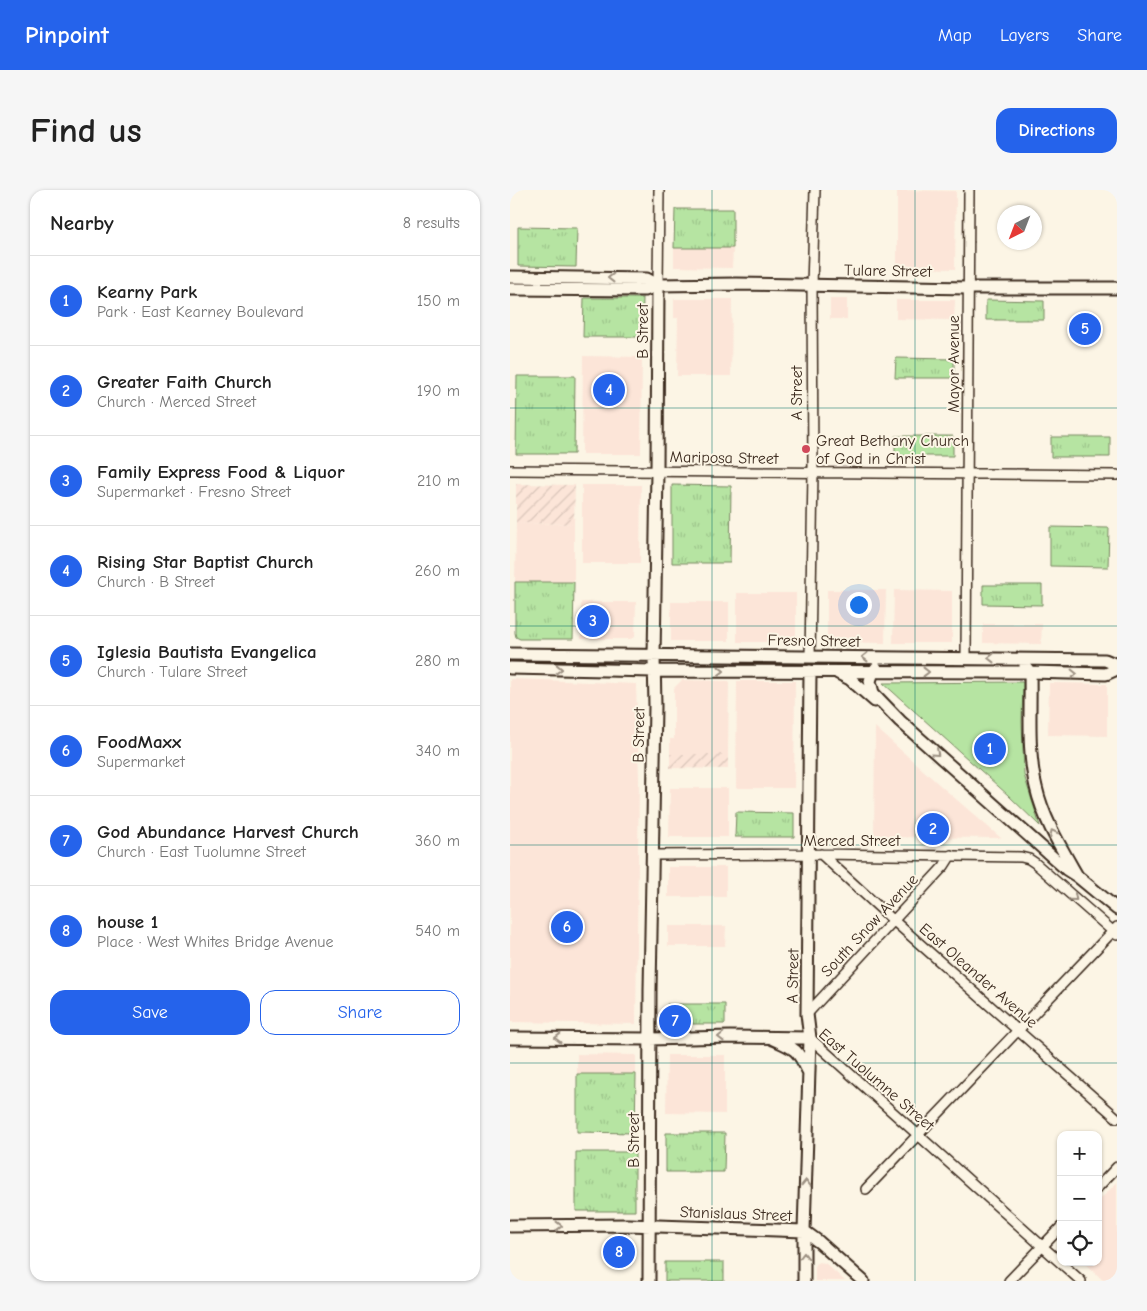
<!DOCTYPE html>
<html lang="en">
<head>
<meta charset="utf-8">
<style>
	:root { --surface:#fff; --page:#f6f6f6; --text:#222; --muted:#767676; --line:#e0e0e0; --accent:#2563eb }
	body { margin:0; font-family:"Comic Neue",sans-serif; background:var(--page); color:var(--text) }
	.controls { position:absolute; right:15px; bottom:15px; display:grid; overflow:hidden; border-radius:10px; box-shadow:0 1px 4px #0004 }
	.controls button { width:45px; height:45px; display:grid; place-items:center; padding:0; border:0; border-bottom:1px solid var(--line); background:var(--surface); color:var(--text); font:25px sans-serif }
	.compass { position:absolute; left:487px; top:15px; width:45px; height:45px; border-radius:50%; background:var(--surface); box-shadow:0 1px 4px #0004; rotate:222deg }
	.you { position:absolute; left:348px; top:414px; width:18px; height:18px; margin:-12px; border:4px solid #fff; border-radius:50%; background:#1a73e8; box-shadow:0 0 0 8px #1a73e833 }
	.badge { display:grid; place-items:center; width:32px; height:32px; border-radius:50%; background:var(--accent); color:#fff; font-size:16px; font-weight:700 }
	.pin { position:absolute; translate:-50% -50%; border:2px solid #fff; box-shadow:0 1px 5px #0006 }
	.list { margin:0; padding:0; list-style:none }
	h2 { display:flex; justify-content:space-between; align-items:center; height:65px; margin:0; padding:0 20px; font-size:21px }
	h2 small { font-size:16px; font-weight:400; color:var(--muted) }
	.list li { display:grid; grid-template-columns:32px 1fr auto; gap:15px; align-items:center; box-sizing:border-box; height:90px; padding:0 20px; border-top:1px solid var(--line) }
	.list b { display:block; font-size:19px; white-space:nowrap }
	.list p { margin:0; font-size:16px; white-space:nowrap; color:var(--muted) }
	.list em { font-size:16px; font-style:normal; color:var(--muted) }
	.actions { display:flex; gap:10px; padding:15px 20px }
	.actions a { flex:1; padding:11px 0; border:1px solid var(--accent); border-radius:15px; text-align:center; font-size:18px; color:var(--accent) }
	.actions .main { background:var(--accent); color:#fff }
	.icon { flex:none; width:28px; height:28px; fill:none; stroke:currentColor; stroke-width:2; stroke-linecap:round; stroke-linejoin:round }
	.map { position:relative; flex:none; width:607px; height:1091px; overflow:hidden; border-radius:15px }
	header { display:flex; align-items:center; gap:30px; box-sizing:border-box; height:70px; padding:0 25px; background:var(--accent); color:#fff }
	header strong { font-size:24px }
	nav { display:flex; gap:28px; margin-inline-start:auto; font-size:18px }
	.intro { display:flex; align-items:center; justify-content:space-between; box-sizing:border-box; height:120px; padding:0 30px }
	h1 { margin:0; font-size:35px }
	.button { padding:12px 22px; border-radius:15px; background:var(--accent); color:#fff; font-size:18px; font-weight:700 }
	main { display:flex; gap:30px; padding:0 30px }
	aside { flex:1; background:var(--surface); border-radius:15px; box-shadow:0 1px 4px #0004 }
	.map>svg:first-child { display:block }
</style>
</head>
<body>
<header>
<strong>Pinpoint</strong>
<nav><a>Map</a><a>Layers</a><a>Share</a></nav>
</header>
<div class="intro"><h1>Find us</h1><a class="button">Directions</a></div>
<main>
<aside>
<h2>Nearby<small>8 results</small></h2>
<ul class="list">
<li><span class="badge">1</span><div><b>Kearny Park</b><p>Park · East Kearney Boulevard</p></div><em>150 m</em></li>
<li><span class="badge">2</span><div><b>Greater Faith Church</b><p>Church · Merced Street</p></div><em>190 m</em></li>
<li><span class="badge">3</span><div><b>Family Express Food &amp; Liquor</b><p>Supermarket · Fresno Street</p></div><em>210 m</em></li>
<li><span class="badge">4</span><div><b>Rising Star Baptist Church</b><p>Church · B Street</p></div><em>260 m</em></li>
<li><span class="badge">5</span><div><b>Iglesia Bautista Evangelica</b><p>Church · Tulare Street</p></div><em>280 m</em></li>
<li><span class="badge">6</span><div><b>FoodMaxx</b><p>Supermarket</p></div><em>340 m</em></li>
<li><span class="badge">7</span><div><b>God Abundance Harvest Church</b><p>Church · East Tuolumne Street</p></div><em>360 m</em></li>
<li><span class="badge">8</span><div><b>house 1</b><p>Place · West Whites Bridge Avenue</p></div><em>540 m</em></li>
</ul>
<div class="actions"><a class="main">Save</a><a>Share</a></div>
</aside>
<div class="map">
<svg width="607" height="1091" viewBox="0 0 607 1091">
	<defs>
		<pattern id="industrial-furrows" width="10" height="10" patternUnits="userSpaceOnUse" patternTransform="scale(1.25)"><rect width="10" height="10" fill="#fce5d8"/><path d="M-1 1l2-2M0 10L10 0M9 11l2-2" fill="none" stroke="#d9c5b9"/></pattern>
		<pattern id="grass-tufts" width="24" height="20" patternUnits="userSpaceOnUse" patternTransform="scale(1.25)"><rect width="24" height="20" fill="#b6e4a2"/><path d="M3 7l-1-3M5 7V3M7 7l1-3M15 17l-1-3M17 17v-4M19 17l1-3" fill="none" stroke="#9dc48b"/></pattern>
	</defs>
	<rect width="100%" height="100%" fill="#fcf5e5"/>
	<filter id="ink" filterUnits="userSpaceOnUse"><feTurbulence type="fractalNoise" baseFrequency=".02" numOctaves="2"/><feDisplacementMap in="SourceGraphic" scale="10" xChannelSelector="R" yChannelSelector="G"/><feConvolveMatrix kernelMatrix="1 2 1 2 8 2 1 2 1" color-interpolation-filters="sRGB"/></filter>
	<g filter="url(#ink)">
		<path fill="#fce5d8" d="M 387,0 L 446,1 L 445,79 L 387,78 Z
			M 164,58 L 223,58 L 222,78 L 164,77 Z
			M 164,109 L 222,109 L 221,186 L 167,186 L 168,128 L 164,128 Z
			M 320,109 L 337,109 L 337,129 L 320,129 Z
			M 386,110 L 445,110 L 444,130 L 386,129 Z
			M 73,166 L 132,167 L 131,264 L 72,264 Z
			M 72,295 L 131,295 L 130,373 L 72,373 Z
			M 6,333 L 64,334 L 64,392 L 5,392 Z
			M 317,400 L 376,400 L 375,453 L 317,452 Z
			M 384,400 L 442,401 L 442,453 L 383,453 Z
			M 227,403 L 286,403 L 286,452 L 227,452 Z
			M 71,412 L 126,412 L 125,447 L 120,449 L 71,449 Z
			M 161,412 L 219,412 L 219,451 L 161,451 Z
			M 473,434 L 532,434 L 531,454 L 473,453 Z
			M 0,489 L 32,490 L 126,494 L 129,588 L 126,834 L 0,832 Z
			M 172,490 L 219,491 L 218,564 L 160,564 L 160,549 L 164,549 L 164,498 Z
			M 227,491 L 285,491 L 284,598 L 226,598 Z
			M 539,493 L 597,494 L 597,546 L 538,545 Z
			M 365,537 L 432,597 L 491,648 L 364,647 Z
			M 160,598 L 218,598 L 218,647 L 159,647 Z
			M 158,677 L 216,677 L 216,707 L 158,707 Z
			M 158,736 L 216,736 L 215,756 L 158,756 Z
			M 67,864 L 126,865 L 126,884 L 67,884 Z
			M 157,865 L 215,865 L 215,924 L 156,923 Z
			M 607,992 L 607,1091 L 594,1091 L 573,1072 L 588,1072 L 588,1012 Z
			M 309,1072 L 315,1073 L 335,1091 L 305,1091 L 305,1078 L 306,1074 Z"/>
		<path fill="url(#industrial-furrows)" d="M 6,294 L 65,295 L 64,334 L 6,333 Z
			M 160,564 L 218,564 L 218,579 L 160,578 Z"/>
		<path fill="url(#grass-tufts)" stroke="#788760" d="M 165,19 L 223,19 L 223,58 L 164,58 Z
			M 8,37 L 67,38 L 66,77 L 8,76 Z
			M 74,108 L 133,108 L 132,147 L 73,147 Z
			M 476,110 L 534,111 L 534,130 L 476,130 Z
			M 386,168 L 444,169 L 444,188 L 385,188 Z
			M 7,186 L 65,186 L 64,264 L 6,264 Z
			M 385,246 L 443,246 L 443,266 L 385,266 Z
			M 541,247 L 600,247 L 600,267 L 541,267 Z
			M 162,295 L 221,296 L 220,373 L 162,373 Z
			M 540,337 L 599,338 L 598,377 L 540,376 Z
			M 5,392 L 64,392 L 63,449 L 10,449 L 6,447 L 5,443 Z
			M 473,395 L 532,395 L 532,415 L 473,414 Z
			M 226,622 L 284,623 L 284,647 L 225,647 Z
			M 157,814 L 215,814 L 215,834 L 157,834 Z
			M 67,884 L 126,884 L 125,943 L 67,942 Z
			M 156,943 L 215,943 L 214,982 L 156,982 Z
			M 66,962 L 125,962 L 125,1021 L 66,1021 Z
			M 155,1072 L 214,1072 L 214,1091 L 155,1091 Z"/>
		<path fill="#b6e4a2" stroke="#788760" d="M 513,492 L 512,532 L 514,585 L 530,636 L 498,605 L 373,493 Z"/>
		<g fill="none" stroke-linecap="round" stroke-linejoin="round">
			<g stroke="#3b2a1e" stroke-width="12">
				<path id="street" d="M 148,95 L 149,0
					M 0,280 L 607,285
					M 300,467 L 303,282 L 302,95 L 305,0
					M 456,468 L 459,0
					M 311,664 L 384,731 L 607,928
					M 143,665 L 311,664 L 511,667 L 519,669 L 525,673 L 607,745
					M 297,824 L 434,676 L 441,665
					M 300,848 L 571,1091
					M 588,997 L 607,977
					M 356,999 L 607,737
					M 499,1091 L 551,1037"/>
			</g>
			<g stroke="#3b2a1e" stroke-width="15">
				<path id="secondary" d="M 0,87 L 137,89 L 148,95
					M 0,99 L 135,100 L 148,95 L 226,94 L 458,98 L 607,98
					M 0,464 L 595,470 L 607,475
					M 515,476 L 520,482 C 521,520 517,560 526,597 C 533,628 550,656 566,684
					M 0,478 L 144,481 L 520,482 L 596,484 L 607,479
					M 366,478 L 363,482 L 360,491 L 363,503 L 390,531 L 556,679 L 567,686 L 607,719
					M 328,483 L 340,489 L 365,511
					M 0,848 L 140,849 L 220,847 L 300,848
					M 263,849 C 286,859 287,859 298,881
					M 0,1036 L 118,1035 L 294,1041 L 309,1052 L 353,1091
					M 139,1091 L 140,800 L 145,516 L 144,466 L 147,281 L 148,95
					M 294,1091 L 294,1041 L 300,848 L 297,824 L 300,481"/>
			</g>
			<use href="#street" stroke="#fcf5e5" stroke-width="9"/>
			<use href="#secondary" stroke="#fcf5e5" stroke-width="11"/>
		</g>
		<defs><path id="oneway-chevron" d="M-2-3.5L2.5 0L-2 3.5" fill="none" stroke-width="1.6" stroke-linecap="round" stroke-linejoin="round" transform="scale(1.25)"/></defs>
		<g stroke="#9c9082">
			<use href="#oneway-chevron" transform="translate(101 88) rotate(-180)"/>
			<use href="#oneway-chevron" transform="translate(355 467) rotate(180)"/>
			<use href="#oneway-chevron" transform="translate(481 468) rotate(-180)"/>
			<use href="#oneway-chevron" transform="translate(49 479) rotate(2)"/>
			<use href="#oneway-chevron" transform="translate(211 481)"/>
			<use href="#oneway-chevron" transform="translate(416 482)"/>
			<use href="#oneway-chevron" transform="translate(564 484) rotate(1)"/>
			<use href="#oneway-chevron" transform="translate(426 563) rotate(42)"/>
			<use href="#oneway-chevron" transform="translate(543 643) rotate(-117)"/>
			<use href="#oneway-chevron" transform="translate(564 708) rotate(41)"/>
			<use href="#oneway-chevron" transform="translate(211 847) rotate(179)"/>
			<use href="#oneway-chevron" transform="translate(48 848) rotate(180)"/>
			<use href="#oneway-chevron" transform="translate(296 993) rotate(-88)"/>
			<use href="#oneway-chevron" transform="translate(49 1036)"/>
			<use href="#oneway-chevron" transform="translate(294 1066) rotate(-90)"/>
		</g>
	</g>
	<path fill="none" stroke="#0f766e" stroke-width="1" stroke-opacity="0.55" d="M 202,0 L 202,1091M 405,0 L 405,1091M 0,218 L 607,218M 0,436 L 607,436M 0,655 L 607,655M 0,873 L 607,873"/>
	<circle fill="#d1495b" stroke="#fcf5e5" stroke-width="2" cx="296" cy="259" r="5"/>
	<g text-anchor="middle" stroke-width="4" stroke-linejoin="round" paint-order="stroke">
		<g font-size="16" fill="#3b2a1e" stroke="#fcf5e5">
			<text transform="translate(378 80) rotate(1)" y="6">Tulare Street</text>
			<text transform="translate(132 141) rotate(-90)" y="6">B Street</text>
			<text transform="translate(443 174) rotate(-90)" y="6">Mayor Avenue</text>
			<text transform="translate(286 203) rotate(-90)" y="6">A Street</text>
			<text transform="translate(214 267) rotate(1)" y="6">Mariposa Street</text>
			<text transform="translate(304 450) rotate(1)" y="6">Fresno Street</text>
			<text transform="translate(128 545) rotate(-89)" y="6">B Street</text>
			<text x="342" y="656">Merced Street</text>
			<text transform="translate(359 735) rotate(-47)" y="6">South Snow Avenue</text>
			<text transform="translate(469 785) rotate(41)" y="6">East Oleander Avenue</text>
			<text transform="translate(282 786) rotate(-89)" y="6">A Street</text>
			<text transform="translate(367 889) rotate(41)" y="6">East Tuolumne Street</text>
			<text transform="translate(123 950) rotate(-90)" y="6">B Street</text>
			<text transform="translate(226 1023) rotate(2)" y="6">Stanislaus Street</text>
		</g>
		<g font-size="16" fill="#3b2a1e" stroke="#fcf5e5" text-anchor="start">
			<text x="306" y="256">Great Bethany Church<tspan x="306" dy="18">of God in Christ</tspan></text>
		</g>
	</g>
</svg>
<div class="controls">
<button>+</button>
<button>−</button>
<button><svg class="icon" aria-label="locate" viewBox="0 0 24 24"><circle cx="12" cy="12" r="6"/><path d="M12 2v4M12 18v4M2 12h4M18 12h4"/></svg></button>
</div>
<svg class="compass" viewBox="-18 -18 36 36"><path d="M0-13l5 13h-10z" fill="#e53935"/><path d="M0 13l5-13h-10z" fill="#767676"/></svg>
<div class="you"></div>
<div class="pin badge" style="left:480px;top:559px">1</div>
<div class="pin badge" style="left:423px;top:639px">2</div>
<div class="pin badge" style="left:83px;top:431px">3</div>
<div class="pin badge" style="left:99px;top:200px">4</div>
<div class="pin badge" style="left:575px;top:139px">5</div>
<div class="pin badge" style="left:57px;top:737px">6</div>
<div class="pin badge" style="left:165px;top:831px">7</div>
<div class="pin badge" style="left:109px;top:1062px">8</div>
</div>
</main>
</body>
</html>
